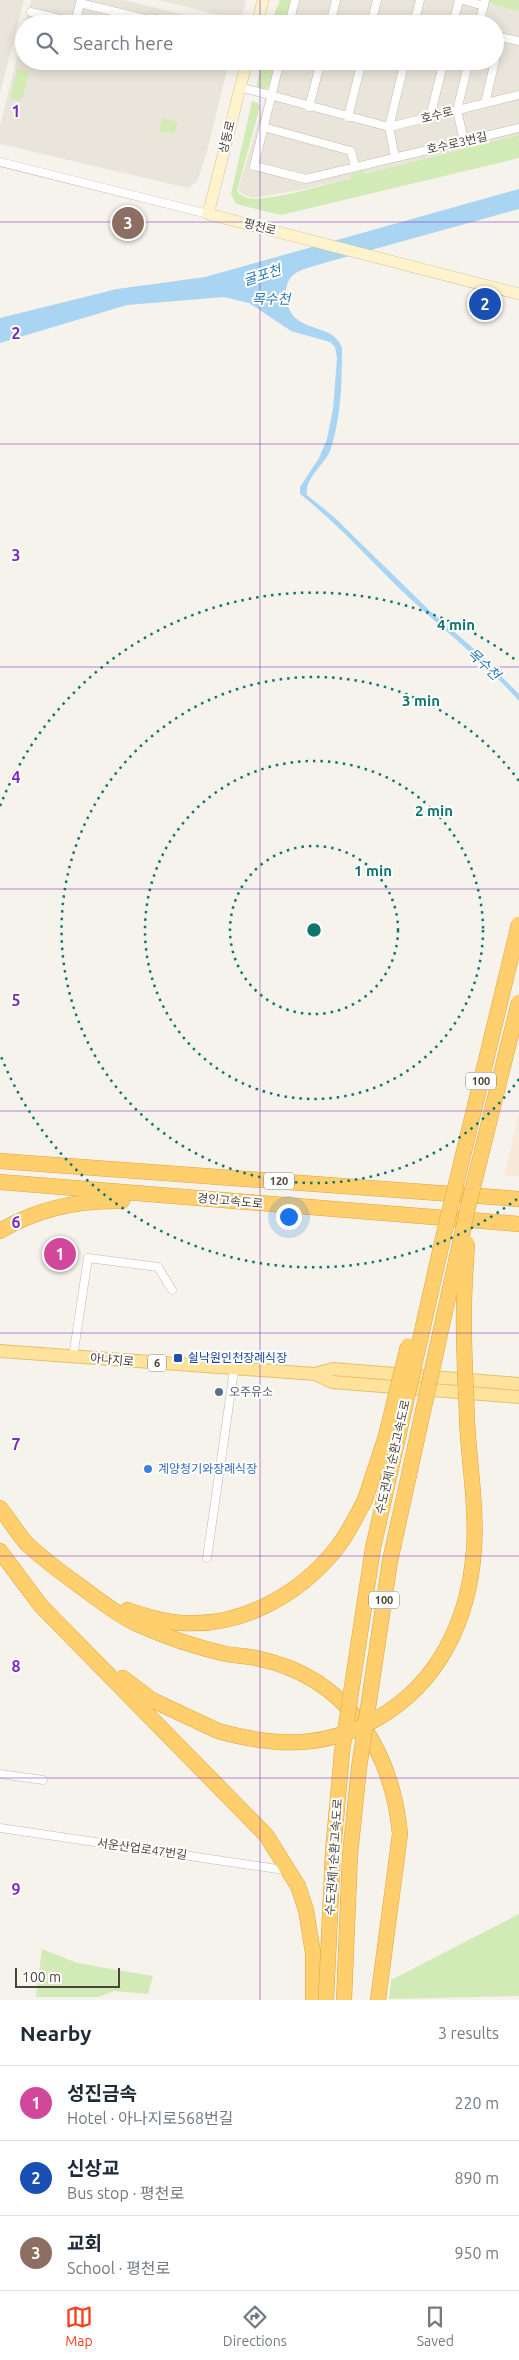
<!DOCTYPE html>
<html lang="en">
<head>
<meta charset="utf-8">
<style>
	:root { --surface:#fff; --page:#f6f6f7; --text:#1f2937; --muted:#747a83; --line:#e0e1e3; --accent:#fc3f1d }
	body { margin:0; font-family:Ubuntu,"Noto Sans KR",sans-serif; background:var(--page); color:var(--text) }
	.scale { position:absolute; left:15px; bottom:12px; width:105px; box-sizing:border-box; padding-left:5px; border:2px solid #4b4439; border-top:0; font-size:14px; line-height:18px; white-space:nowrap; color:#4b4439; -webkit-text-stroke:4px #fff; paint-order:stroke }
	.you { position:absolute; left:288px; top:1216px; width:18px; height:18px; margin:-12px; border:4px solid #fff; border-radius:50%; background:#1a73e8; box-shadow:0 0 0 8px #1a73e833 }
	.badge { display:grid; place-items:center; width:32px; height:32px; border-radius:50%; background:var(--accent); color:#fff; font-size:16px; font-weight:700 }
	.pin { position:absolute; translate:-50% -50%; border:2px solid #fff; box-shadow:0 1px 5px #0006 }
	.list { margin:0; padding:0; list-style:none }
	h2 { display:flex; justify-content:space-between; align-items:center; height:65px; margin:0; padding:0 20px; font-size:21px }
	h2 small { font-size:16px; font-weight:400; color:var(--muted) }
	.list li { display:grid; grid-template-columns:32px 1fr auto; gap:15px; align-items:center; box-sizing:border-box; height:75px; padding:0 20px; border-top:1px solid var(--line) }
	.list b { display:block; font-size:19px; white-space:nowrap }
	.list p { margin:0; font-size:16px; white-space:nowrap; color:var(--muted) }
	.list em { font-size:16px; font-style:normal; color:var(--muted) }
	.icon { flex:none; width:28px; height:28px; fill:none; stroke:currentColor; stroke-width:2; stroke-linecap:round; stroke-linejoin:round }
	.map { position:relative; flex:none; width:519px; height:2000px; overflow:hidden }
	.search { position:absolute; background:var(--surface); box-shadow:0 2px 12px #0003; left:15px; right:15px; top:15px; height:55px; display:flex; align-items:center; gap:12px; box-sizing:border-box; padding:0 18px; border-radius:28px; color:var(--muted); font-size:19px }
	.sheet { height:290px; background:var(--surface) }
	nav { display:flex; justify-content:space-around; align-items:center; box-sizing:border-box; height:70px; border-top:1px solid var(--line); background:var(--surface); font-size:14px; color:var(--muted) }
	nav a { display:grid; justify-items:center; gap:2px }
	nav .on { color:var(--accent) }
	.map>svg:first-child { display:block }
</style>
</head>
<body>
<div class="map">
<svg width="519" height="2000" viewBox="0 0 519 2000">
	<rect width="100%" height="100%" fill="#f6f3ec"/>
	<path fill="#eae5da" d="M 0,0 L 24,0 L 0,94 Z
		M 31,0 L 123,0 L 222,24 L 25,24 Z
		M 158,0 L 246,0 L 241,20 Z
		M 291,0 L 519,0 L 519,135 L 306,189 L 253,198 L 242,194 L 238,190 L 276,61 L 495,61 L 495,24 L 285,24 Z
		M 24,30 L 24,61 L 229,61 L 208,148 L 197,182 L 188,188 L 0,144 L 0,126 Z"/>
	<path fill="#f7ead8" d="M 519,1113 L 519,1176 L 504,1176 Z"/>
	<path fill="#d2eab5" d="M 280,0 L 291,0 L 285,24 L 270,24 Z
		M 489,0 L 519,0 L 519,11 L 492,4 Z
		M 262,61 L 276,61 L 269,86 L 265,90 L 256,88 Z
		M 17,68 L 29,72 L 23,97 L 18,101 L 10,99 Z
		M 252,101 L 258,103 L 260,107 L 237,191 C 241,196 248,199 254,199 C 282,198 324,185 351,178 L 351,175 L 364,170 L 365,174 L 519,135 L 519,158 L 281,215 L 236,204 L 231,194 Z
		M 163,118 L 177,122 L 175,132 L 171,133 L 159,130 Z
		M 519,1914 L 519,1996 L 389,1999 L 391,1980 Z
		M 42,1949 L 77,1963 L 153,1976 L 148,1994 L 114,1991 L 99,1997 L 36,1997 Z"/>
	<path fill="#a9d4f2" d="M 519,189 L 519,209 L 324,263 C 315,266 299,269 292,276 C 281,289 285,310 298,320 C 313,331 335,328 342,348 C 342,382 341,420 330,451 C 324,465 304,479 307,495 L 334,517 L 430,611 L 473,648 L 519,694 L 519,701 C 484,661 441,628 402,591 C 369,559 337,523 300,494 L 300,487 L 319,458 L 327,439 L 333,409 L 337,358 L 335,347 L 330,342 L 291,331 L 249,303 L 224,297 L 127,305 L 0,343 L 0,318 L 117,289 L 205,277 Z"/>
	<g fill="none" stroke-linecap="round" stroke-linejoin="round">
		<g stroke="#c2bbae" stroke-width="9">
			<path id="street" d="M 463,0 L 484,6
				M 31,12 L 73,22 L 76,20 L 80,3 L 145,19 L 153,18 L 175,24
				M 289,24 L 295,0
				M 330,24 L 336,0
				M 371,24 L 377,0
				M 414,24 L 420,0
				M 453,24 L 459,0
				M 479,24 L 485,0
				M 495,36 L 519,41
				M 495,58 L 500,37
				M 280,61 L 254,166 L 306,179 L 519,128
				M 240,87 L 389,127 L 519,95
				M 485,103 L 495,61
				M 309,107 L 321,61
				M 348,117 L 362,61
				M 430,117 L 444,61
				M 263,127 L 351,151 L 355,167
				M 464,141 L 457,110 L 469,61
				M 395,157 L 389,127 L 405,61
				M 0,162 L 208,214
				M 73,1357 L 88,1258 L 158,1267 L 172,1290
				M 207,1558 L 234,1370
				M 0,1774 L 43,1780
				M 0,1828 L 284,1870"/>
		</g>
		<g stroke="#d6c79b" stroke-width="12">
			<path id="secondary" d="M 257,24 L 263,0
				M 247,61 L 208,214 L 519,294"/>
		</g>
		<g stroke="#e6c16a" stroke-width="14">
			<path id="primary" d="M 0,1351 L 315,1374 L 333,1369 L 519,1384
				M 315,1374 L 332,1382 L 519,1397"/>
		</g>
		<g stroke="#e0a43c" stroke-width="16">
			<path id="highway" d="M 0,1161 L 519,1199
				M 0,1182 L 519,1224
				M 0,1231 C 38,1208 78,1200 122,1201
				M 0,1508 C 9,1519 17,1533 27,1544 C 44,1560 62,1573 80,1586 C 99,1600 116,1614 137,1624 C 166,1637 195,1647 226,1654 C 237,1656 249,1656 260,1659 C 347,1678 392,1750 400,1834 L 378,2000
				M 0,1551 L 41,1606 L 266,1835 L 298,1886 L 306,1910 L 313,1953 L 313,2000
				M 127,1610 C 146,1616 164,1622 183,1623 C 242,1627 300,1594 336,1549 C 348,1534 356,1517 365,1500
				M 123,1678 L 152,1700 L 218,1731"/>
		</g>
		<use href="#street" stroke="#fff" stroke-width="8"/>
		<use href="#secondary" stroke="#fff3cd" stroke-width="11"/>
		<use href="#primary" stroke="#ffe39c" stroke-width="12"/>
		<use href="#highway" stroke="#ffcf6e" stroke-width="15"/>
		<g stroke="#e0a43c" stroke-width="16" stroke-linecap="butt">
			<path id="highway-bridge" d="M 365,1500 L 386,1436 L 408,1346
				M 218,1731 C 275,1747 325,1749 378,1718 C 440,1682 469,1619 474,1549 C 477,1510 469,1461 467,1421 C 466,1383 463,1345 464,1308 C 464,1286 466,1265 467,1243
				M 326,2000 L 333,1852 L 342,1752 L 373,1548 L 443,1238 L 519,924
				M 344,2000 L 350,1855 L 359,1768 L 390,1561 L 468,1207 L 519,1002"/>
		</g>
		<use href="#highway-bridge" stroke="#ffcf6e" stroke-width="15"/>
	</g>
	<path fill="none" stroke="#7b2cbf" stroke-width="1" stroke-opacity="0.55" d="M 260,0 L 260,24M 260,61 L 260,2000M 0,222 L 519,222M 0,444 L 519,444M 0,667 L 519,667M 0,889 L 519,889M 0,1111 L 519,1111M 0,1333 L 519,1333M 0,1556 L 519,1556M 0,1778 L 519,1778"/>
	<g fill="none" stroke="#0f766e" stroke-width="2.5" stroke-dasharray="2.5 5">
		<circle cx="314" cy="930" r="84"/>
		<circle cx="314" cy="930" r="169"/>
		<path d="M519 1079A253 253 0 1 1 519 781"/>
		<path d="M517 1199A337 337 0 0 1 0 1054M0 806A337 337 0 0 1 517 661"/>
	</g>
	<rect fill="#1a4fb4" stroke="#fff" stroke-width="2" x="173" y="1353" width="10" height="10" rx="2.5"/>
	<circle fill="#5c6f8a" stroke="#fff" stroke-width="2" cx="219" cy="1392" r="5"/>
	<circle fill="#3f7fe0" stroke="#fff" stroke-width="2" cx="148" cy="1469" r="5"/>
	<g text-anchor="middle" stroke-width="4" stroke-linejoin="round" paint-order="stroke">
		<g fill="#fff" stroke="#817c74" stroke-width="1">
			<rect x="466" y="1072.5" width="30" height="17" rx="4"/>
			<rect x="264" y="1172.5" width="30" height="17" rx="4"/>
			<rect x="148" y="1354.5" width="18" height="17" rx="4"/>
			<rect x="369" y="1591.5" width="30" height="17" rx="4"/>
		</g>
		<g font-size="11" font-weight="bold" fill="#4b4439">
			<text x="481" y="1085">100</text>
			<text x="279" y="1185">120</text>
			<text x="157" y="1367">6</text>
			<text x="384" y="1604">100</text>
		</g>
		<g font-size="12" fill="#4b4439" stroke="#fff">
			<text transform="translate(437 115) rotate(-14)" y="4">호수로</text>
			<text transform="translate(227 137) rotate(-76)" y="4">상동로</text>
			<text transform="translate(457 143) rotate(-13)" y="4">호수로3번길</text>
			<text transform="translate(260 227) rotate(15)" y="4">평천로</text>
			<text transform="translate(230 1201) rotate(5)" y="4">경인고속도로</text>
			<text transform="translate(112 1360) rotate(5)" y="4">아나지로</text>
			<text transform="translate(393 1457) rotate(-77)" y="4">수도권제1순환고속도로</text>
			<text transform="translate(142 1849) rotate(8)" y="4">서운산업로47번길</text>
			<text transform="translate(334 1857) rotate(-86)" y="4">수도권제1순환고속도로</text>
		</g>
		<g font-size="12" fill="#164399" stroke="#fff" text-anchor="start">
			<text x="188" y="1362">쉴낙원인천장례식장</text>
		</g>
		<g font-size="12" fill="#4e5e75" stroke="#fff" text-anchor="start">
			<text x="229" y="1396">오주유소</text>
		</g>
		<g font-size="12" fill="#366cbe" stroke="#fff" text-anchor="start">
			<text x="158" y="1473">계양청기와장례식장</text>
		</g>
		<g font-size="14" font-style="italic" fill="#2e7ab2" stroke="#fff">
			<text transform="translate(262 275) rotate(-18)" y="5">굴포천</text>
			<text x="271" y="304">목수천</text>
			<text transform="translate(484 664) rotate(43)" y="5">목수천</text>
		</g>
	</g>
	<g font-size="16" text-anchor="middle" font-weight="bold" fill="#7b2cbf" stroke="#fff" stroke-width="4" stroke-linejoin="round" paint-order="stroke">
		<text x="16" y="117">1</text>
		<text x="16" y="339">2</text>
		<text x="16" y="561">3</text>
		<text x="16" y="783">4</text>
		<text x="16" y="1006">5</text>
		<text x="16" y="1228">6</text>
		<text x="16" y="1450">7</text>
		<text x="16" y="1672">8</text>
		<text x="16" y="1895">9</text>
	</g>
	<circle cx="314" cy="930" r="8" fill="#0f766e" stroke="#fff" stroke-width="2.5"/>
	<g font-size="15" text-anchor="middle" font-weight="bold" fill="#0f766e" stroke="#fff" stroke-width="4" stroke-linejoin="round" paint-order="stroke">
		<text x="456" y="630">4 min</text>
		<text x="421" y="706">3 min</text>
		<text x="434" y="816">2 min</text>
		<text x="373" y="876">1 min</text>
	</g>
</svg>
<div class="scale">100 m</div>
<div class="you"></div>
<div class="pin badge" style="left:60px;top:1254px;background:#d1479c">1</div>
<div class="pin badge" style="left:485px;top:304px;background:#1a4fb4">2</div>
<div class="pin badge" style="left:128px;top:223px;background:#8d6e63">3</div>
<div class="search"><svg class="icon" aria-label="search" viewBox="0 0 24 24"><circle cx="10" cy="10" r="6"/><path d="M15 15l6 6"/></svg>Search here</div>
</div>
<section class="sheet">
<h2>Nearby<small>3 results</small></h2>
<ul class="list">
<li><span class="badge" style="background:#d1479c">1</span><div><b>성진금속</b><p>Hotel · 아나지로568번길</p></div><em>220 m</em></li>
<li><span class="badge" style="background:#1a4fb4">2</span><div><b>신상교</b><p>Bus stop · 평천로</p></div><em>890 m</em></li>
<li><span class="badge" style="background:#8d6e63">3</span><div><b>교회</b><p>School · 평천로</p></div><em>950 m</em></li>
</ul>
</section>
<nav>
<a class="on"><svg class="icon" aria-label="map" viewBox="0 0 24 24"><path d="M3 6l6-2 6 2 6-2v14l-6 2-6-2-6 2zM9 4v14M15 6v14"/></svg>Map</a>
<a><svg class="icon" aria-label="directions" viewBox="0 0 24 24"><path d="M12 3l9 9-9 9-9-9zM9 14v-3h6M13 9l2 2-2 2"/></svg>Directions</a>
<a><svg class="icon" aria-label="saved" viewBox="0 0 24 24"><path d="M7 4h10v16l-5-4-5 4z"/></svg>Saved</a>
</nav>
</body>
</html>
